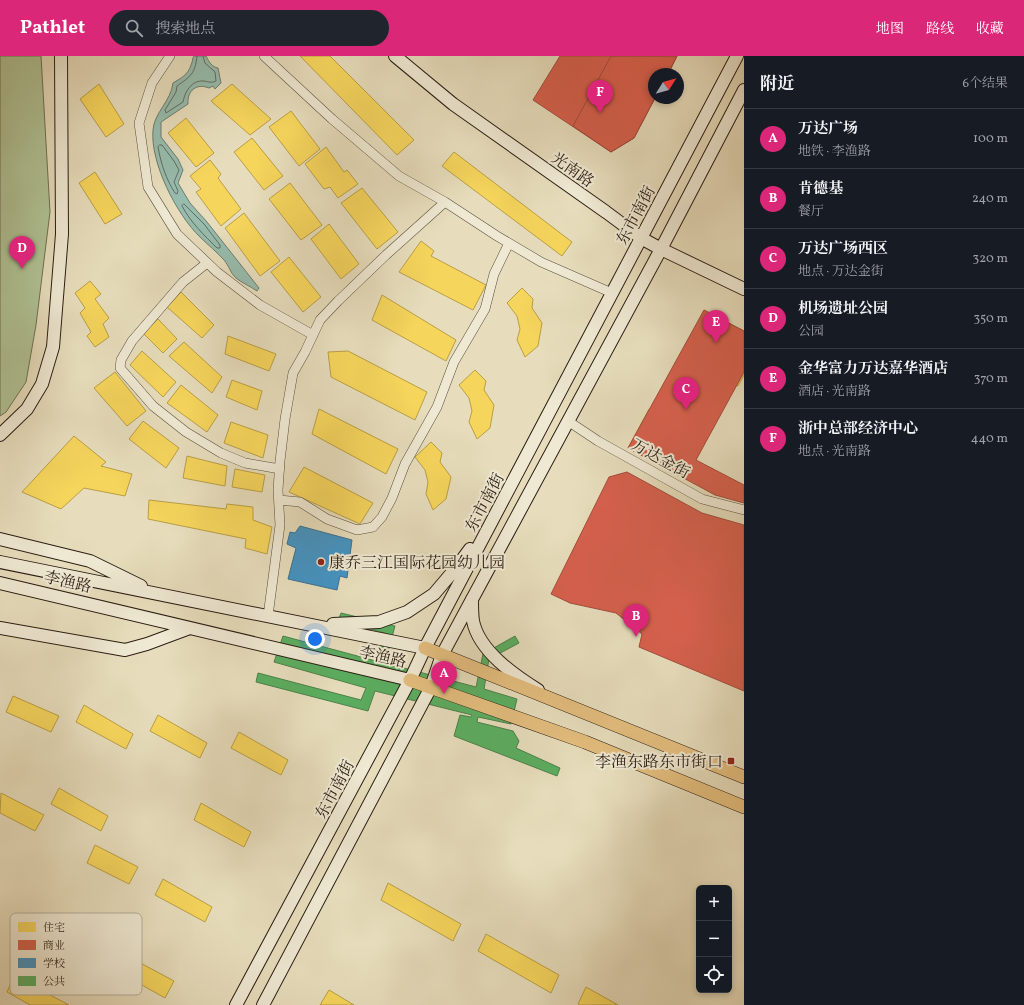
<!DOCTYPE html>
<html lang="zh">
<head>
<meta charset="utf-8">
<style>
	:root { --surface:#171b24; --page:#20242c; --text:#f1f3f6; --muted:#9ea1a6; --line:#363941; --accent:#db2777 }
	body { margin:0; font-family:Vollkorn,"Noto Serif SC",serif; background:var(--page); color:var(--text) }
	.controls { position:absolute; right:12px; bottom:12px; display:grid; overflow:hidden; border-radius:6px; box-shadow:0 2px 6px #0003 }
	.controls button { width:36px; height:36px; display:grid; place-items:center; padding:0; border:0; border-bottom:1px solid var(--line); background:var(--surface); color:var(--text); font:20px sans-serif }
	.compass { position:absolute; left:648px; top:12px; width:36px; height:36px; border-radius:50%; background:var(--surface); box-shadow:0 2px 6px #0003; rotate:53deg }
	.you { position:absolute; left:315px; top:583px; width:14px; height:14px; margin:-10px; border:3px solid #fff; border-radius:50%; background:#1a73e8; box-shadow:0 0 0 6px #1a73e833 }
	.badge { display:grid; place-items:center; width:26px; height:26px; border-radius:50%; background:var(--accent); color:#fff; font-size:13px; font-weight:700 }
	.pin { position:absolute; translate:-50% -33px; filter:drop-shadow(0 1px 2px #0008) }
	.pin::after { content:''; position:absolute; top:21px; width:14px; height:12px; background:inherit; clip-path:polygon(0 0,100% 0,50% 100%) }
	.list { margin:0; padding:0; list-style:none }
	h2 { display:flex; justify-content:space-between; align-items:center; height:52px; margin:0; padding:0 16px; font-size:17px }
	h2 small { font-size:13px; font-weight:400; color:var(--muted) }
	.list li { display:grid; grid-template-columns:26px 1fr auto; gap:12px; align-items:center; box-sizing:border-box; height:60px; padding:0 16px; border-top:1px solid var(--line) }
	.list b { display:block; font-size:15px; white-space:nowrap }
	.list p { margin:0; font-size:13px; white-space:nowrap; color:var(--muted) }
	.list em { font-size:13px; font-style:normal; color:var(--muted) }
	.icon { flex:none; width:22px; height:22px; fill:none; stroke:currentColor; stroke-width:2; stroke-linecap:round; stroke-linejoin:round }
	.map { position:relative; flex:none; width:744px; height:949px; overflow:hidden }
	header { display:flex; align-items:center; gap:24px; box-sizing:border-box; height:56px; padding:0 20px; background:var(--accent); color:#fff }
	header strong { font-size:19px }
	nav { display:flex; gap:22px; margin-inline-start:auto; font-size:14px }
	.search { width:280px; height:36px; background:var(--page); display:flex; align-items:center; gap:10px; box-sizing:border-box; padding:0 14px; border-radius:22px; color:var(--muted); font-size:15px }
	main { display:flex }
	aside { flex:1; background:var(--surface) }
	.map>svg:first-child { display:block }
</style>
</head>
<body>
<header>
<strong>Pathlet</strong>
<div class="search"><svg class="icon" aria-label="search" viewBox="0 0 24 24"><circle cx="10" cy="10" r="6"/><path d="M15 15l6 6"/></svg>搜索地点</div>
<nav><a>地图</a><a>路线</a><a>收藏</a></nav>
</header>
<main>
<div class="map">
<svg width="744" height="949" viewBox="0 0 744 949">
	<rect width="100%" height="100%" fill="#e7ddbc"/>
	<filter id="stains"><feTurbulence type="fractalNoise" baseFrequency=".005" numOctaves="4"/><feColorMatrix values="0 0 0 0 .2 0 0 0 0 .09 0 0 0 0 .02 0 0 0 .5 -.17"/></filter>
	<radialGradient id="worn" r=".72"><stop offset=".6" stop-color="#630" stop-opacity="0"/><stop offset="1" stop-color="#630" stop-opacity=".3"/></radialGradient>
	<path fill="#b0c295" stroke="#6e7054" d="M 0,0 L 41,0 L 50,156 L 36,269 L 26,326 L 6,356 L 0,360 Z"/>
	<path fill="#97bcad" stroke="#6c7c70" d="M 194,0 L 206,0 C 209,6 212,11 218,12 L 221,27 L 215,33 L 213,30 L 209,32 C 197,27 187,34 188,48 L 161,66 L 161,81 L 178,103 L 183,114 L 178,127 L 190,147 L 207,166 L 259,232 L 257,235 C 250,230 242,227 236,222 C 231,218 229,210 224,204 C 217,196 208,189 200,181 C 177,159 150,107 153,74 C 154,57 171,45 173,27 C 181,22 188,19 191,9 C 193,5 192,3 194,0 Z"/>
	<path fill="#f6d55c" stroke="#b99e46" d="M 300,0 L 330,0 L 414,84 L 397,99 Z
		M 562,0 L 611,0 L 598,24 Z
		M 99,28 L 124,68 L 106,81 L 80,43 Z
		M 232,28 L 271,63 L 250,79 L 211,45 Z
		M 291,55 L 320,93 L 299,110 L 269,71 Z
		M 186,62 L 214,97 L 196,111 L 168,77 Z
		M 252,82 L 283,120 L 264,134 L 234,96 Z
		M 326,91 L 344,116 L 347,114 L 358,128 L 338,142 L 330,131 L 324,133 L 305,108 Z
		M 454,96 L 572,186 L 562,200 L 442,110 Z
		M 210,104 L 221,118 L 218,122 L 241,153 L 221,170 L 196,136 L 201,133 L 190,120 Z
		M 95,116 L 122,158 L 105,168 L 79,127 Z
		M 290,127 L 322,169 L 301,184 L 269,143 Z
		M 362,132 L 398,176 L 377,193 L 341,147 Z
		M 244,157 L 280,205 L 260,220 L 225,172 Z
		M 329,168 L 359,208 L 341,223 L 311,183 Z
		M 421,185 L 434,195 L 431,200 L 486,229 L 473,254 L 399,216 Z
		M 289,201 L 321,241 L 303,256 L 271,216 Z
		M 90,225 L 101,238 L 95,243 L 109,262 L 103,268 L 109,281 L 95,291 L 87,280 L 91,276 L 80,257 L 85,252 L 75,237 Z
		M 522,232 L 533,243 L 532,252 L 542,267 L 538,290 L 525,301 L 517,284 L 520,273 L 517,260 L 507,247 Z
		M 181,236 L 214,269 L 202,282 L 167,251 Z
		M 382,239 L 456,284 L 446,305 L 372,264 Z
		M 704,254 L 744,275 L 744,319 L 738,330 L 681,299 Z
		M 158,263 L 177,283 L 163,297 L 143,277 Z
		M 228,280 L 276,298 L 269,315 L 225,298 Z
		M 184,286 L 222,321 L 212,337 L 169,300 Z
		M 142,295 L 176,326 L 163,341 L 130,309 Z
		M 348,295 L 427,336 L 415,364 L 331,321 L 328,296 Z
		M 475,314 L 486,325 L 484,334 L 494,349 L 490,372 L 477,383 L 469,366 L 472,355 L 469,342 L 459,329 Z
		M 115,316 L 146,355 L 127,370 L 94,332 Z
		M 232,324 L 262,335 L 257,354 L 226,341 Z
		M 181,329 L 218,359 L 207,376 L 167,347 Z
		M 319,353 L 398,393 L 386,418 L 312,378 Z
		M 649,353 L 705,384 L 687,423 L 628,392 Z
		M 143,365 L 179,392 L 166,412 L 129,383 Z
		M 231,366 L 268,379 L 263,402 L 224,387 Z
		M 74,380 L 106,406 L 101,410 L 132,418 L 125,440 L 84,432 L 61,453 L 22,436 Z
		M 431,386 L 442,397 L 440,406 L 451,421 L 446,443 L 433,454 L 426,438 L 428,426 L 425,414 L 415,401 Z
		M 187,400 L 227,410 L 225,430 L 183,422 Z
		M 304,411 L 373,447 L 360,468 L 289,436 Z
		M 235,413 L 265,419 L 262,436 L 232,431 Z
		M 149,444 L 226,453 L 227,448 L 253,451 L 253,464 L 272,471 L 267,498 L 245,492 L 246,483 L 148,463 Z
		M 13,640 L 59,660 L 51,676 L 6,656 Z
		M 84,649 L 133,678 L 126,693 L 76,666 Z
		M 158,659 L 207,687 L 200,702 L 150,675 Z
		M 239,676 L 288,704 L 281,719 L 231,692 Z
		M 59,732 L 108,760 L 101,775 L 51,748 Z
		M 1,737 L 44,759 L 35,775 L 0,757 Z
		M 201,747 L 251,776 L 244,791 L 194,764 Z
		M 95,789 L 138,811 L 129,828 L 87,807 Z
		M 163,823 L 212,851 L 205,866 L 155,839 Z
		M 388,827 L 461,868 L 453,885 L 381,844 Z
		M 486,878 L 559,919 L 551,937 L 478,895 Z
		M 118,895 L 174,925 L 165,942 L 110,911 Z
		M 14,920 L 69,949 L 30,949 L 7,936 Z
		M 586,931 L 618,949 L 580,949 L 578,948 Z
		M 329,934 L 354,949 L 320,949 Z"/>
	<path fill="#d6604d" stroke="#a34c3c" d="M 560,0 L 677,0 L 668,18 L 654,18 L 654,42 L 655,42 L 634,82 L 611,96 L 533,44 Z
		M 611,0 L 677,0 L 668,18 L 654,18 L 654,42 L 655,42 L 634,82 L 611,96 L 573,70 Z
		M 704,254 L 744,275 L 744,316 L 696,404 L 744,429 L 744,447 L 715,439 L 628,392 Z
		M 627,416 L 702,457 L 744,469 L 744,635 L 639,591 L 642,578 L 616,557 L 570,547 L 551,538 L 609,421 Z"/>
	<path fill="#4393c3" stroke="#3c708e" d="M 300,470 L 352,484 L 347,522 L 340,520 L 337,534 L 288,523 L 296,492 L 287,488 L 290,476 L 295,477 Z"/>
	<path fill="#5aae61" stroke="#4c824a" d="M 341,557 L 395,570 L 385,607 L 476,631 L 483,598 L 515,580 L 519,587 L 489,603 L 484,633 L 517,643 L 511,668 L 478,661 L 477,666 L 513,675 L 519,685 L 516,692 L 560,712 L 557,720 L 454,680 L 460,659 L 471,661 L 472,659 L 375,635 L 368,655 L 256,626 L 258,617 L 361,644 L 366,632 L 274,606 L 283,580 L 376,605 L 385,577 L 338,565 Z"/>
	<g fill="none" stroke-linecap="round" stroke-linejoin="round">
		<path stroke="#616c60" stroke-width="1" d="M 197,0 C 195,18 191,20 177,30 L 176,36 L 165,54 L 166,57 L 183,46 C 185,36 191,24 204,25 C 209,26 211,27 216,25 L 215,16 L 205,7 L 203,0
			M 160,89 L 162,89 L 174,105 L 179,114 L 174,126 L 178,135 L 177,138 L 175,137 C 166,123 161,108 158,91 Z
			M 184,148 L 204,168 L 220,189 L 220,192 L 217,192 C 204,179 191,167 182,150 Z"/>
		<g stroke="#5a4d3e" stroke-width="10">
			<path id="street" d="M 170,0 L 152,27 L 139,67 L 148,131 L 177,178 L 217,216 L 260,249 L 313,279
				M 264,0 L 332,63 L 399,120 L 445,146 L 497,180 L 541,206 L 612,237
				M 207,207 L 183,226 L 132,285 L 121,304 L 120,312 L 153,350 L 186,376 L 221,397 L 245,407 L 280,413
				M 568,365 L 598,385 L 702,443 L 744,454
				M 279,444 L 300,446 L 327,463 L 357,474 L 373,471 L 382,461 L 392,442 L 405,408 L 437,351 L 454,306 L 485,253 L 494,218 L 509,187
				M 268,560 L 280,469 L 278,434 L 280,405 L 285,363 L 293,317 L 305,296 L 320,264 L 338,245 L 386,199 L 445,146"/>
		</g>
		<g stroke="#2b1d14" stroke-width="14">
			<path id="secondary" d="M 395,0 L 453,48 L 606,156 L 641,182 L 661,193 L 744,233
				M 0,379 L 27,353 L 42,328 L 53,291 L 62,178 L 61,0
				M 0,483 L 90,505 L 141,530
				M 0,506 L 425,592
				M 0,527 L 410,624
				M 472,543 C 472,550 472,558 473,565 C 479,595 514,619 538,634
				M 333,568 L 379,566 L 407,556 L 434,538 L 456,512 L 470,493
				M 0,572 L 125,594 L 147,588 L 190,572
				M 236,949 L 410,624 L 425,592 L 737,0
				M 263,949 L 431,631 L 442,599 L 661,193 L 744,34"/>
		</g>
		<g stroke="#2b1d14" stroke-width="14">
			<path id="primary" d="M 425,592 L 744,721
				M 410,624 L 585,686 L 744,751"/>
		</g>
		<use href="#street" stroke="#efe9d3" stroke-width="9"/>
		<use href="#secondary" stroke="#efe9d3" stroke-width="12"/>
		<use href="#primary" stroke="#e4be7e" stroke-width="13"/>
	</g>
	<g fill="#8f2418" stroke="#efe9d3" stroke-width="1.5">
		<circle cx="321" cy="506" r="4"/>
		<rect x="727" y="701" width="8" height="8" rx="2"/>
	</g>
	<g text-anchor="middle" stroke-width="4" stroke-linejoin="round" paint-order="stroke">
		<g font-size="16" fill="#2b1d14" stroke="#efe9d3">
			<text transform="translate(573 113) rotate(35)" y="6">光南路</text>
			<text transform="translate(635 159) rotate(-62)" y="6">东市南街</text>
			<text transform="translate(661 402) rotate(29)" y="6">万达金街</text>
			<text transform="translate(484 446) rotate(-62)" y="6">东市南街</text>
			<text transform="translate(68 525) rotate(13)" y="6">李渔路</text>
			<text transform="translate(383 600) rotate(13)" y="6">李渔路</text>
			<text transform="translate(334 733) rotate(-62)" y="6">东市南街</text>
		</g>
		<g font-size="16" fill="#2b1d14" stroke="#efe9d3" text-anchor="start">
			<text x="329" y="512">康乔三江国际花园幼儿园</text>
			<text x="723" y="711" text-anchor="end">李渔东路东市街口</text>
		</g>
	</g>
	<rect x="10" y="857" width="132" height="82" rx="6" fill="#efe9d3" stroke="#b4ac9a" stroke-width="1"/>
	<rect x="18" y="866" width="18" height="10" fill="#f6d55c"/>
	<rect x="18" y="884" width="18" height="10" fill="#d6604d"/>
	<rect x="18" y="902" width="18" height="10" fill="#4393c3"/>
	<rect x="18" y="920" width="18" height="10" fill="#5aae61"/>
	<g font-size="11" fill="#2b1d14">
		<text x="43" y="875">住宅</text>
		<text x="43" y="893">商业</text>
		<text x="43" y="911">学校</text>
		<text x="43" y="929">公共</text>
	</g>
	<rect width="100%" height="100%" filter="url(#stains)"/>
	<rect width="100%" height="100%" fill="url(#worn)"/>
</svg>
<div class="controls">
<button>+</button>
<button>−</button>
<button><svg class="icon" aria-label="locate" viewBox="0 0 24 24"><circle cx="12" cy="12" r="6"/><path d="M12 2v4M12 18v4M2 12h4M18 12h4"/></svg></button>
</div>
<svg class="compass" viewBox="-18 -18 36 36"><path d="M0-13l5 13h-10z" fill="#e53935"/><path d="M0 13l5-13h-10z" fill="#9ea1a6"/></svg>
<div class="you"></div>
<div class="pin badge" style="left:444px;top:638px">A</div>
<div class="pin badge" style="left:636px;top:581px">B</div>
<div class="pin badge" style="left:686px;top:354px">C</div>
<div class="pin badge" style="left:22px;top:213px">D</div>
<div class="pin badge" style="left:716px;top:287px">E</div>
<div class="pin badge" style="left:600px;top:57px">F</div>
</div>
<aside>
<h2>附近<small>6个结果</small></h2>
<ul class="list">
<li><span class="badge">A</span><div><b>万达广场</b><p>地铁 · 李渔路</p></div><em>100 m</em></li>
<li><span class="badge">B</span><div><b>肯德基</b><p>餐厅</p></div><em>240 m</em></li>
<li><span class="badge">C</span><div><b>万达广场西区</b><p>地点 · 万达金街</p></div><em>320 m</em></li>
<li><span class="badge">D</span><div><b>机场遗址公园</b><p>公园</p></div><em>350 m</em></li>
<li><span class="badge">E</span><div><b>金华富力万达嘉华酒店</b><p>酒店 · 光南路</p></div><em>370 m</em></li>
<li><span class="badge">F</span><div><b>浙中总部经济中心</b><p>地点 · 光南路</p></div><em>440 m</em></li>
</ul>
</aside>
</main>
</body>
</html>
